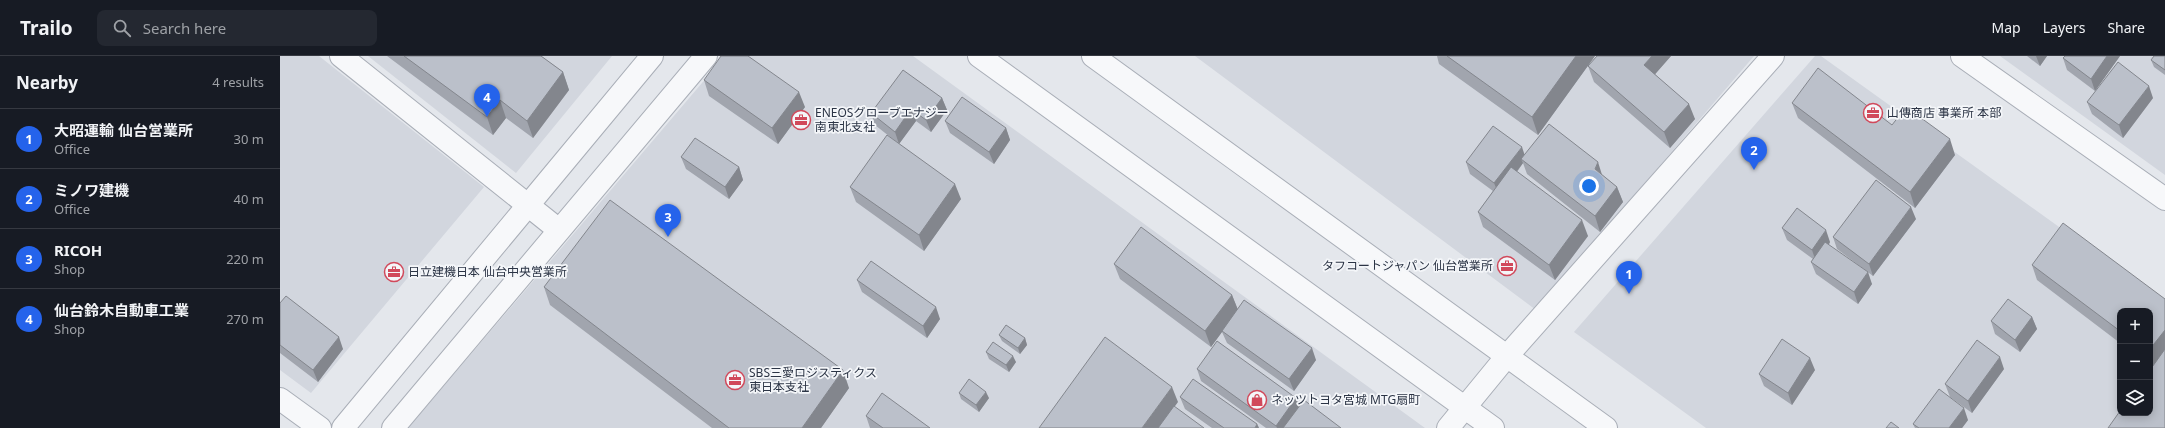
<!DOCTYPE html>
<html lang="en">
<head>
<meta charset="utf-8">
<style>
	:root { --surface:#171b24; --page:#242831; --text:#f1f3f6; --muted:#9ea1a6; --line:#363941; --accent:#2563eb }
	body { margin:0; font-family:"Noto Sans","Noto Sans JP",sans-serif; background:var(--page); color:var(--text) }
	.controls { position:absolute; right:12px; bottom:12px; display:grid; overflow:hidden; border-radius:8px; box-shadow:0 2px 10px #0003 }
	.controls button { width:36px; height:36px; display:grid; place-items:center; padding:0; border:0; border-bottom:1px solid var(--line); background:var(--surface); color:var(--text); font:20px sans-serif }
	.you { position:absolute; left:1309px; top:130px; width:14px; height:14px; margin:-10px; border:3px solid #fff; border-radius:50%; background:#1a73e8; box-shadow:0 0 0 6px #1a73e833 }
	.badge { display:grid; place-items:center; width:26px; height:26px; border-radius:50%; background:var(--accent); color:#fff; font-size:13px; font-weight:700 }
	.pin { position:absolute; translate:-50% -33px; filter:drop-shadow(0 1px 2px #0008) }
	.pin::after { content:''; position:absolute; top:21px; width:14px; height:12px; background:inherit; clip-path:polygon(0 0,100% 0,50% 100%) }
	.list { margin:0; padding:0; list-style:none }
	h2 { display:flex; justify-content:space-between; align-items:center; height:52px; margin:0; padding:0 16px; font-size:17px }
	h2 small { font-size:13px; font-weight:400; color:var(--muted) }
	.list li { display:grid; grid-template-columns:26px 1fr auto; gap:12px; align-items:center; box-sizing:border-box; height:60px; padding:0 16px; border-top:1px solid var(--line) }
	.list b { display:block; font-size:15px; white-space:nowrap }
	.list p { margin:0; font-size:13px; white-space:nowrap; color:var(--muted) }
	.list em { font-size:13px; font-style:normal; color:var(--muted) }
	.icon { flex:none; width:22px; height:22px; fill:none; stroke:currentColor; stroke-width:2; stroke-linecap:round; stroke-linejoin:round }
	.map { position:relative; flex:none; width:1885px; height:372px; overflow:hidden }
	header { display:flex; align-items:center; gap:24px; box-sizing:border-box; height:56px; padding:0 20px; background:var(--surface); border-bottom:1px solid var(--line) }
	header strong { font-size:19px }
	nav { display:flex; gap:22px; margin-inline-start:auto; font-size:14px }
	.search { width:280px; height:36px; background:var(--page); display:flex; align-items:center; gap:10px; box-sizing:border-box; padding:0 14px; border-radius:8px; color:var(--muted); font-size:15px }
	main { display:flex }
	aside { flex:1; background:var(--surface) }
	.map>svg:first-child { display:block }
</style>
</head>
<body>
<header>
<strong>Trailo</strong>
<div class="search"><svg class="icon" aria-label="search" viewBox="0 0 24 24"><circle cx="10" cy="10" r="6"/><path d="M15 15l6 6"/></svg>Search here</div>
<nav><a>Map</a><a>Layers</a><a>Share</a></nav>
</header>
<main>
<aside>
<h2>Nearby<small>4 results</small></h2>
<ul class="list">
<li><span class="badge">1</span><div><b>大昭運輸 仙台営業所</b><p>Office</p></div><em>30 m</em></li>
<li><span class="badge">2</span><div><b>ミノワ建機</b><p>Office</p></div><em>40 m</em></li>
<li><span class="badge">3</span><div><b>RICOH</b><p>Shop</p></div><em>220 m</em></li>
<li><span class="badge">4</span><div><b>仙台鈴木自動車工業</b><p>Shop</p></div><em>270 m</em></li>
</ul>
</aside>
<div class="map">
<svg width="1885" height="372" viewBox="0 0 1885 372">
	<rect width="100%" height="100%" fill="#e4e7ec"/>
	<path fill="#d2d6de" fill-rule="evenodd" d="M 0,0 L 39,0 L 204,131 L 31,337 L 0,314 Z
		M 88,0 L 332,0 L 236,117 Z
		M 445,0 L 633,0 L 1145,372 L 128,372 Z
		M 915,0 L 1474,0 L 1256,254 Z
		M 1535,0 L 1541,0 L 1885,247 L 1885,372 L 1426,372 L 1294,276 ZM 1840,255 L 1870,255 L 1870,357 L 1840,357 Z
		M 1720,0 L 1885,0 L 1885,119 Z"/>
	<g fill="none" stroke-linecap="round" stroke-linejoin="round">
		<g stroke="#a9aeb7" stroke-width="24">
			<path id="minor" d="M 61,0 L 279,174
				M 1168,372 L 1227,300 L 1493,0"/>
		</g>
		<g stroke="#a9aeb7" stroke-width="24">
			<path id="tertiary" d="M 699,0 L 1213,372
				M 813,0 L 1326,372
				M 1682,0 L 1885,143
				M 0,343 L 40,372
				M 63,372 L 372,0
				M 113,372 L 426,0"/>
		</g>
		<use href="#minor" stroke="#f7f8fa" stroke-width="22"/>
		<use href="#tertiary" stroke="#f7f8fa" stroke-width="22"/>
	</g>
	<path fill="#a1a5ae" d="M 107,0 L 261,0 L 283,16 L 289,34 L 253,82 L 226,62 L 213,79 Z
		M 1157,0 L 1315,0 L 1258,79 L 1159,8 Z
		M 1317,0 L 1391,0 L 1375,18 L 1415,63 L 1390,92 L 1314,26 L 1308,10 Z
		M 1747,0 L 1767,0 L 1760,10 Z
		M 1840,0 L 1815,35 L 1787,14 L 1783,2 Z
		M 1885,0 L 1885,19 L 1874,11 L 1871,4 Z
		M 424,24 L 525,51 L 498,88 L 429,40 Z
		M 662,42 L 667,54 L 651,76 L 636,65 L 619,88 L 595,69 L 591,57 Z
		M 1873,42 L 1843,82 L 1812,58 L 1807,46 Z
		M 1512,47 L 1612,69 L 1675,99 L 1635,152 L 1518,62 Z
		M 665,65 L 726,72 L 730,84 L 714,108 L 670,77 Z
		M 1245,99 L 1322,119 L 1337,131 L 1343,146 L 1320,176 L 1247,118 L 1243,107 L 1237,116 L 1308,180 L 1275,224 L 1203,171 L 1198,156 L 1213,135 L 1190,118 L 1186,106 Z
		M 401,101 L 459,111 L 463,124 L 449,143 L 406,113 Z
		M 570,131 L 681,143 L 644,195 L 576,146 Z
		M 1636,163 L 1593,220 L 1557,193 L 1553,181 Z
		M 1502,172 L 1550,186 L 1549,189 L 1592,228 L 1578,248 L 1536,218 L 1531,206 L 1533,203 L 1507,184 Z
		M 834,208 L 952,239 L 958,254 L 1036,304 L 1014,335 L 947,287 L 942,276 L 931,291 L 840,223 Z
		M 1752,209 L 1885,243 L 1885,372 L 1872,311 L 1870,309 L 1870,255 L 1840,255 L 1840,287 L 1757,224 Z
		M 577,224 L 660,263 L 647,282 L 582,236 Z
		M 264,231 L 569,332 L 541,372 L 432,372 L 270,249 Z
		M 0,247 L 63,293 L 38,326 L 0,297 Z
		M 1752,261 L 1757,273 L 1740,296 L 1715,278 L 1711,265 Z
		M 719,279 L 745,282 L 747,289 L 740,298 L 722,285 Z
		M 706,296 L 736,306 L 729,316 L 709,303 Z
		M 917,313 L 1016,342 L 1019,350 L 1061,372 L 986,372 L 921,325 Z
		M 1724,313 L 1692,357 L 1670,341 L 1665,328 Z
		M 1535,314 L 1512,349 L 1484,330 L 1479,318 Z
		M 679,337 L 709,342 L 699,356 L 681,343 Z
		M 900,341 L 977,368 L 979,372 L 932,372 L 905,353 Z
		M 586,360 L 650,372 L 590,372 Z
		M 1688,364 L 1682,372 L 1635,372 L 1633,368 Z"/>
	<path fill="#83868d" d="M 1296,0 L 1315,0 L 1258,79 L 1252,61 Z
		M 1372,0 L 1391,0 L 1370,24 L 1364,9 Z
		M 1756,0 L 1767,0 L 1760,10 Z
		M 1827,0 L 1840,0 L 1815,35 L 1811,23 Z
		M 283,16 L 289,34 L 253,82 L 247,65 Z
		M 1869,30 L 1873,42 L 1843,82 L 1839,69 Z
		M 519,36 L 525,51 L 498,88 L 492,72 Z
		M 662,42 L 667,54 L 651,76 L 646,64 Z
		M 220,44 L 226,62 L 213,79 L 207,61 Z
		M 1409,48 L 1415,63 L 1390,92 L 1384,76 Z
		M 631,53 L 636,65 L 619,88 L 615,76 Z
		M 726,72 L 730,84 L 714,108 L 709,96 Z
		M 1670,83 L 1675,99 L 1635,152 L 1630,136 Z
		M 1242,91 L 1246,103 L 1241,103 L 1243,107 L 1219,139 L 1214,127 Z
		M 1318,106 L 1323,122 L 1315,113 Z
		M 459,111 L 463,124 L 449,143 L 445,131 Z
		M 675,128 L 681,143 L 644,195 L 639,179 Z
		M 1337,131 L 1343,146 L 1320,176 L 1315,160 Z
		M 1631,151 L 1636,163 L 1593,220 L 1589,208 Z
		M 1302,164 L 1308,180 L 1275,224 L 1269,209 Z
		M 1546,174 L 1550,186 L 1536,206 L 1532,194 Z
		M 1588,216 L 1592,228 L 1578,248 L 1574,236 Z
		M 952,239 L 958,254 L 931,291 L 925,275 Z
		M 656,251 L 660,263 L 647,282 L 643,270 Z
		M 1752,261 L 1757,273 L 1740,296 L 1735,284 Z
		M 1885,274 L 1885,297 L 1873,312 L 1870,303 L 1870,293 Z
		M 59,281 L 63,293 L 38,326 L 33,314 Z
		M 745,282 L 747,289 L 740,298 L 738,292 Z
		M 1032,292 L 1036,304 L 1014,335 L 1009,323 Z
		M 733,300 L 736,306 L 729,316 L 726,309 Z
		M 1720,301 L 1724,313 L 1692,357 L 1688,345 Z
		M 1530,302 L 1535,314 L 1512,349 L 1508,337 Z
		M 563,314 L 569,332 L 541,372 L 522,372 Z
		M 892,331 L 898,346 L 879,372 L 862,372 Z
		M 706,336 L 709,342 L 699,356 L 696,349 Z
		M 1016,342 L 1021,354 L 1008,372 L 997,372 L 996,370 Z
		M 1684,352 L 1688,364 L 1682,372 L 1669,372 Z
		M 977,368 L 979,372 L 975,372 Z"/>
	<path fill="#bbc0ca" stroke="#83868d" d="M 124,0 L 261,0 L 283,16 L 247,65 L 220,44 L 207,61 Z
		M 441,0 L 468,0 L 519,36 L 492,72 L 424,24 Z
		M 1167,0 L 1296,0 L 1252,61 Z
		M 1317,0 L 1372,0 L 1364,9 L 1409,48 L 1384,76 L 1308,10 Z
		M 1785,0 L 1827,0 L 1811,23 L 1783,2 Z
		M 1874,0 L 1885,0 L 1885,14 L 1871,4 Z
		M 1838,6 L 1869,30 L 1839,69 L 1807,46 Z
		M 1538,12 L 1612,69 L 1626,51 L 1670,83 L 1630,136 L 1512,47 Z
		M 623,14 L 662,42 L 646,64 L 631,53 L 615,76 L 591,57 Z
		M 682,41 L 726,72 L 709,96 L 665,65 Z
		M 1269,68 L 1318,106 L 1315,113 L 1337,131 L 1315,160 L 1241,103 Z
		M 1213,70 L 1242,91 L 1214,127 L 1186,106 Z
		M 607,79 L 675,128 L 639,179 L 570,131 Z
		M 415,82 L 459,111 L 445,131 L 401,101 Z
		M 1231,111 L 1302,164 L 1269,209 L 1198,156 Z
		M 1596,124 L 1631,151 L 1589,208 L 1553,181 Z
		M 330,144 L 563,314 L 522,372 L 449,372 L 264,231 Z
		M 1517,152 L 1546,174 L 1532,194 L 1502,172 Z
		M 1783,167 L 1885,243 L 1885,274 L 1870,293 L 1870,255 L 1840,255 L 1840,275 L 1752,209 Z
		M 861,171 L 952,239 L 925,275 L 834,208 Z
		M 1545,186 L 1588,216 L 1574,236 L 1531,206 Z
		M 591,205 L 656,251 L 643,270 L 577,224 Z
		M 6,240 L 59,281 L 33,314 L 0,289 L 0,247 Z
		M 1728,243 L 1752,261 L 1735,284 L 1711,265 Z
		M 964,244 L 1032,292 L 1009,323 L 942,275 Z
		M 726,269 L 745,282 L 738,292 L 719,279 Z
		M 825,281 L 892,331 L 862,372 L 759,372 Z
		M 1502,283 L 1530,302 L 1508,337 L 1479,318 Z
		M 1697,284 L 1720,301 L 1688,345 L 1665,328 Z
		M 937,285 L 1016,342 L 996,370 L 917,313 Z
		M 713,286 L 733,300 L 726,309 L 706,296 Z
		M 1885,293 L 1885,372 L 1828,372 L 1840,355 L 1840,357 L 1870,357 L 1870,314 Z
		M 689,323 L 706,336 L 696,349 L 679,337 Z
		M 913,323 L 977,368 L 975,372 L 944,372 L 900,341 Z
		M 1659,333 L 1684,352 L 1669,372 L 1639,372 L 1633,368 Z
		M 602,337 L 650,372 L 603,372 L 586,360 Z
		M 1024,344 L 1061,372 L 1003,372 Z
		M 894,350 L 924,372 L 878,372 Z
		M 1611,366 L 1619,372 L 1606,372 Z"/>
	<defs>
		<g id="office-ring" transform="scale(1)"><circle r="9.5" fill="#f4f6f9" stroke="#d1495b" stroke-width="1.5"/><path d="M-6-3h4V-5.5h4V-3h4V5H-6ZM-1-4.5V-3h2v-1.5ZM-6 0V1H6V0Z" fill="#d1495b"/></g>
		<g id="shop-ring" transform="scale(1)"><circle r="9.5" fill="#f4f6f9" stroke="#d1495b" stroke-width="1.5"/><path d="M-5-2.5h2.3a2.7 3.5 0 0 1 5.4 0H5L5.5 6h-11ZM-1.5-2.5h3a1.5 2.3 0 0 0-3 0Z" fill="#d1495b"/></g>
	</defs>
	<g fill-rule="evenodd">
		<use href="#office-ring" x="1593" y="57"/>
		<use href="#office-ring" x="521" y="64"/>
		<use href="#office-ring" x="1227" y="210"/>
		<use href="#office-ring" x="114" y="216"/>
		<use href="#office-ring" x="455" y="324"/>
		<use href="#shop-ring" x="977" y="344"/>
	</g>
	<g text-anchor="middle" stroke-width="3.5" stroke-linejoin="round" paint-order="stroke">
		<g font-size="12" fill="#2b3445" stroke="#f4f6f9" text-anchor="start">
			<text x="535" y="61">ENEOSグローブエナジー<tspan x="535" dy="14">南東北支社</tspan></text>
			<text x="1607" y="61">山傳商店 事業所 本部</text>
			<text x="1213" y="214" text-anchor="end">タフコートジャパン 仙台営業所</text>
			<text x="128" y="220">日立建機日本 仙台中央営業所</text>
			<text x="469" y="321">SBS三愛ロジスティクス<tspan x="469" dy="14">東日本支社</tspan></text>
			<text x="991" y="348">ネッツトヨタ宮城 MTG扇町</text>
		</g>
	</g>
</svg>
<div class="controls">
<button>+</button>
<button>−</button>
<button><svg class="icon" aria-label="layers" viewBox="0 0 24 24"><path d="M12 4l9 5-9 5-9-5zM3 14l9 5 9-5"/></svg></button>
</div>
<div class="you"></div>
<div class="pin badge" style="left:1349px;top:238px">1</div>
<div class="pin badge" style="left:1474px;top:114px">2</div>
<div class="pin badge" style="left:388px;top:181px">3</div>
<div class="pin badge" style="left:207px;top:61px">4</div>
</div>
</main>
</body>
</html>
